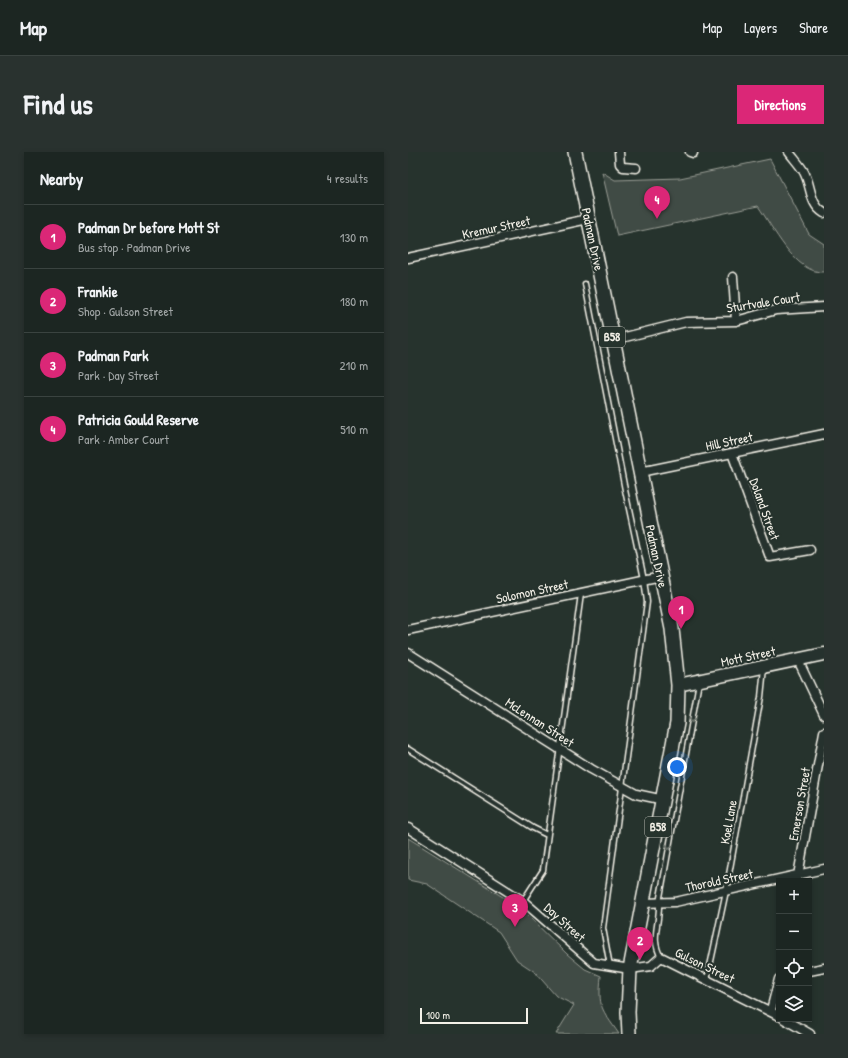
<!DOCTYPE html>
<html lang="en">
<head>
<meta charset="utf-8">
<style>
	:root { --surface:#1c2622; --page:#29322f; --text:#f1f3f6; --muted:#a0a5a5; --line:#3a4340; --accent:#db2777 }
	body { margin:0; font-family:"Patrick Hand",sans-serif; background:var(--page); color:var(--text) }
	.controls { position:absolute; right:12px; bottom:12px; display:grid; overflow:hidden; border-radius:0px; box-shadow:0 2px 6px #0003 }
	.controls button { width:36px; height:36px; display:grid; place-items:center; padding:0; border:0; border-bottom:1px solid var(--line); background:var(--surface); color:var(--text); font:20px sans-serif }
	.scale { position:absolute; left:12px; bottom:10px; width:108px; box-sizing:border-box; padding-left:4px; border:2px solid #f4f1e8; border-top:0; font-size:11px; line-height:14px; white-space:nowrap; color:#f4f1e8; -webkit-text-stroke:3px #26332d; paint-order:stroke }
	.you { position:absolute; left:269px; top:615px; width:14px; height:14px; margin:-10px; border:3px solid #fff; border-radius:50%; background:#1a73e8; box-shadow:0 0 0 6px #1a73e833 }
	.badge { display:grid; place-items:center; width:26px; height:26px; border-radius:50%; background:var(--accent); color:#fff; font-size:13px; font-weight:700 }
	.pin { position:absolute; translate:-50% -33px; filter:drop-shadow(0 1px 2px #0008) }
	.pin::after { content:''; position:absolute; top:21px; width:14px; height:12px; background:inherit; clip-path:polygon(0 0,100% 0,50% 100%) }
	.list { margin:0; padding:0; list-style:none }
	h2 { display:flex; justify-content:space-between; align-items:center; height:52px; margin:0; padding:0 16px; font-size:17px }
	h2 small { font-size:13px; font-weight:400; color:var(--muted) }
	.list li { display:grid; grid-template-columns:26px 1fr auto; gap:12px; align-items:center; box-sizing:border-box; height:64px; padding:0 16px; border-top:1px solid var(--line) }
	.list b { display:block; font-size:15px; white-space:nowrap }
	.list p { margin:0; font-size:13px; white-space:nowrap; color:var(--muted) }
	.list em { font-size:13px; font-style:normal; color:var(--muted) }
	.icon { flex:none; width:22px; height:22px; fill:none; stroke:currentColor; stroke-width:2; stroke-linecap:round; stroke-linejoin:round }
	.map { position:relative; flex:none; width:416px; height:882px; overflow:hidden; border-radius:0px }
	header { display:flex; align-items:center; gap:24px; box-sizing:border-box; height:56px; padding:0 20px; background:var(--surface); border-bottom:1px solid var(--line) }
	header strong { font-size:19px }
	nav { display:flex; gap:22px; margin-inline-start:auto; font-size:14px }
	.intro { display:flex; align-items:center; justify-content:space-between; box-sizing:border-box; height:96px; padding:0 24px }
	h1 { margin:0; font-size:28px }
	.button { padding:10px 18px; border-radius:0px; background:var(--accent); color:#fff; font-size:14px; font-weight:700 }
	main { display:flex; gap:24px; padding:0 24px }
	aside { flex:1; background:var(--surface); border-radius:0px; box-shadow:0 2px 6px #0003 }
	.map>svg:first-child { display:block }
</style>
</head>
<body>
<header>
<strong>Map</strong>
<nav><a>Map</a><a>Layers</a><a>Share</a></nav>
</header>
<div class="intro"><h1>Find us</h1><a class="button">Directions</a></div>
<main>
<aside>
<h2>Nearby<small>4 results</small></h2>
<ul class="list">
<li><span class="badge">1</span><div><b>Padman Dr before Mott St</b><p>Bus stop · Padman Drive</p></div><em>130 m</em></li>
<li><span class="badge">2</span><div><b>Frankie</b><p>Shop · Gulson Street</p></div><em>180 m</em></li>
<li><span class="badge">3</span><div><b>Padman Park</b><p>Park · Day Street</p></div><em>210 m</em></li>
<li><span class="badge">4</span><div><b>Patricia Gould Reserve</b><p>Park · Amber Court</p></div><em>510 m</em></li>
</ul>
</aside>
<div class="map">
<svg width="416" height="882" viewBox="0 0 416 882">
	<rect width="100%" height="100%" fill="#26332d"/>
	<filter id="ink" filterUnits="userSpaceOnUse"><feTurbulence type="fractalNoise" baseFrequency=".025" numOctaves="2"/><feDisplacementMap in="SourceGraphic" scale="8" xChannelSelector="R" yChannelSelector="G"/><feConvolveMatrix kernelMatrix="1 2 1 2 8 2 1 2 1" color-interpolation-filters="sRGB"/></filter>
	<g filter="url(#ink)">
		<path fill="#414b45" stroke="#9a9e96" d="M 362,7 L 401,82 L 416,92 L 416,120 C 387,122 365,75 350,54 L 209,84 L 194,20 L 207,28 L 272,26 Z
			M 0,686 L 111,755 L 159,802 L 177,817 L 193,824 C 190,856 193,856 211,882 L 148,882 L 166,853 L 148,844 L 127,820 L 109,808 L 91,780 L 19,732 L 0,728 Z"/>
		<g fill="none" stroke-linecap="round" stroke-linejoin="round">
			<g stroke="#f4f1e8" stroke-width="7">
				<path id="lane" d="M 177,132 L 217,338 L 236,427 L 239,450 L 195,776 L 202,814
					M 0,597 L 125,676 L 139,683
					M 115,749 L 135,718 L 173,442
					M 253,805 C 242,786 252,772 251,751 L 291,530
					M 299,828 L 318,739 L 353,545 L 356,516"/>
			</g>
			<g stroke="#f4f1e8" stroke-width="11">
				<path id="street" d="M 211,0 L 212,12 L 215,15 L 228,16
					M 282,0 L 285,1
					M 381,0 C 386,7 392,13 396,20 C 404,35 401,52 416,61
					M 0,106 L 180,67
					M 325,125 L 328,169
					M 205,188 L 278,170 L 328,169 L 368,158 L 416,155
					M 324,301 L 362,405 L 402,398
					M 232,320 L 416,282
					M 0,478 L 253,424
					M 0,501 L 183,617 L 228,642 L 256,648
					M 390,508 L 416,563
					M 0,676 L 115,749 L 186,811 L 222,817 L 243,814 L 253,805 L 371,864
					M 389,729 L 416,580
					M 235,751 L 267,750 L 416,717
					M 401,819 L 416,816
					M 363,858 L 371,827
					M 376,867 L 402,882"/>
			</g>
			<g stroke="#f4f1e8" stroke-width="15">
				<path id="secondary" d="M 270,533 L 416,502"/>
			</g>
			<g stroke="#f4f1e8" stroke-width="16">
				<path id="primary" d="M 167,0 L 264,477 L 270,533 L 269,571 L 222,817 L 220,860 L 221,882"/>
			</g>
			<use href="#lane" stroke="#26332d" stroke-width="4"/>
			<use href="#street" stroke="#26332d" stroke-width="8"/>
			<use href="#secondary" stroke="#26332d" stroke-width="12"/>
			<use href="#primary" stroke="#26332d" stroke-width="13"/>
		</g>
		<defs><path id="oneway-chevron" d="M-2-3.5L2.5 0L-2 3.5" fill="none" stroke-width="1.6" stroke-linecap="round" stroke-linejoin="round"/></defs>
		<g stroke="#6e766e">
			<use href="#oneway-chevron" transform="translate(284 568) rotate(100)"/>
			<use href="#oneway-chevron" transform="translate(261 695) rotate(100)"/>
		</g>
	</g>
	<g text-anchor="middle" stroke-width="4" stroke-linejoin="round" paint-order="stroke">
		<g fill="#26332d" stroke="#b6b8b0" stroke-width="1">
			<rect x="191" y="175" width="26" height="20" rx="3"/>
			<rect x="237" y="665" width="26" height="20" rx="3"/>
		</g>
		<g font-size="12" font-weight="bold" fill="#f4f1e8">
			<text x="204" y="189">B58</text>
			<text x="250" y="679">B58</text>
		</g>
		<g font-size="13" fill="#f4f1e8" stroke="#26332d">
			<text transform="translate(88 75) rotate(-12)" y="5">Kremur Street</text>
			<text transform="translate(185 87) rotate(78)" y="5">Padman Drive</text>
			<text transform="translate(355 150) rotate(-9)" y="5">Sturtvale Court</text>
			<text transform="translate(321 289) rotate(-12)" y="5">Hill Street</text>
			<text transform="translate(357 357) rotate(70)" y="5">Doland Street</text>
			<text transform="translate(249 404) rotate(78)" y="5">Padman Drive</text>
			<text transform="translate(124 439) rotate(-12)" y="5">Solomon Street</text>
			<text transform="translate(340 504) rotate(-12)" y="5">Mott Street</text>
			<text transform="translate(132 570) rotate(33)" y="5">McLennan Street</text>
			<text transform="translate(391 652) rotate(-80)" y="5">Emerson Street</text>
			<text transform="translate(320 670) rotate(-80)" y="5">Koel Lane</text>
			<text transform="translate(311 728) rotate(-12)" y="5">Thorold Street</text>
			<text transform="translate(157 770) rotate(42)" y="5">Day Street</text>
			<text transform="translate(297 813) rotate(26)" y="5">Gulson Street</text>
		</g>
	</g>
</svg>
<div class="controls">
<button>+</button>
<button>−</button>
<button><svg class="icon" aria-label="locate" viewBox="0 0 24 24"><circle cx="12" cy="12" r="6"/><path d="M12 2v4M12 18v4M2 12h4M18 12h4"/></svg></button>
<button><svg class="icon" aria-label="layers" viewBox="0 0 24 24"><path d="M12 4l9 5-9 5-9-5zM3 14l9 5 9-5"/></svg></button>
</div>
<div class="scale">100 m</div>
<div class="you"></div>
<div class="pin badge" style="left:273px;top:477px">1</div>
<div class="pin badge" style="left:232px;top:808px">2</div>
<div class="pin badge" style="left:107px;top:775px">3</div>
<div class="pin badge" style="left:249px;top:67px">4</div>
</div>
</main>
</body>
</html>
